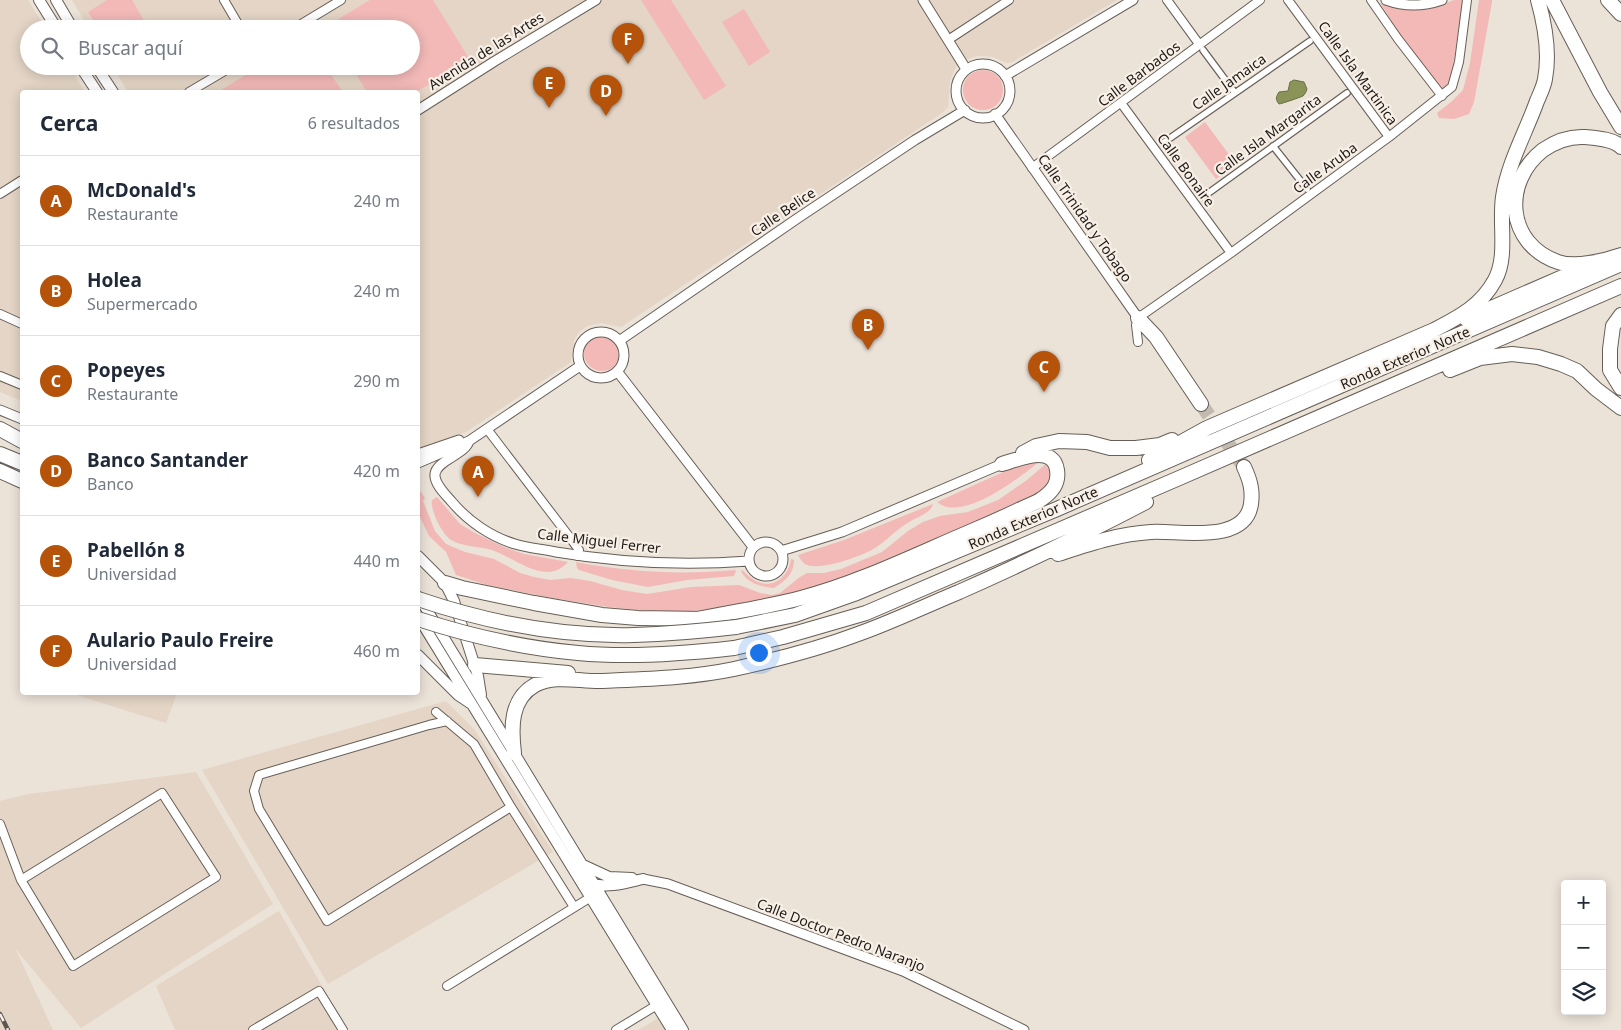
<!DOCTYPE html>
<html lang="es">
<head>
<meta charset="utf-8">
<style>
	:root { --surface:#fff; --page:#f2f2f3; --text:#1f2937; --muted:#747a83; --line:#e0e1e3; --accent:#b45309 }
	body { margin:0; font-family:"Noto Sans",sans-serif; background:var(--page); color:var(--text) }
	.controls { position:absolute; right:15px; bottom:15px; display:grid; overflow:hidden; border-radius:5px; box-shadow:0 2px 12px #0003 }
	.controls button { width:45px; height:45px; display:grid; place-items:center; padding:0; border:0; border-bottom:1px solid var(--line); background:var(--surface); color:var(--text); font:25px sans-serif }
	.you { position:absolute; left:758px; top:652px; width:18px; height:18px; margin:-12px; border:4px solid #fff; border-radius:50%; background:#1a73e8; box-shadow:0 0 0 8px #1a73e833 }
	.badge { display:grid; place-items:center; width:32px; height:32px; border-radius:50%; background:var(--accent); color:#fff; font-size:16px; font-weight:700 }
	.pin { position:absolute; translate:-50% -41px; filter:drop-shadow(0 1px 2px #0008) }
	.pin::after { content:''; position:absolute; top:26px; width:18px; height:15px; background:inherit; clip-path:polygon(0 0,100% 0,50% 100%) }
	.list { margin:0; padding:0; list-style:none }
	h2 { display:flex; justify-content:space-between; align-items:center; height:65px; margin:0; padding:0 20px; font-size:21px }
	h2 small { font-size:16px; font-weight:400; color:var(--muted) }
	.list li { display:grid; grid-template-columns:32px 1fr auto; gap:15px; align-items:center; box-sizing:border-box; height:90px; padding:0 20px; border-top:1px solid var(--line) }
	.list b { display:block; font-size:19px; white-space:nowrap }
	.list p { margin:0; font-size:16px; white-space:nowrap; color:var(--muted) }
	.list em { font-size:16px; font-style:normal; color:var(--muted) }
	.icon { flex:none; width:28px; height:28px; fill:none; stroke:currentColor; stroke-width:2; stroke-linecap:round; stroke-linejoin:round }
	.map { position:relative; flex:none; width:1621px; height:1030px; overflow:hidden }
	.search { position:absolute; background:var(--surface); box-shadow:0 2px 12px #0003; left:20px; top:20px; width:400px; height:55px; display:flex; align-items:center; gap:12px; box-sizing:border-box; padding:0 18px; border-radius:28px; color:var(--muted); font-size:19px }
	.panel { position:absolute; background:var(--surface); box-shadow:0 2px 12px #0003; left:20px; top:90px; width:400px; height:605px; border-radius:5px }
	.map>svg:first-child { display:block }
</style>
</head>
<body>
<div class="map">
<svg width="1621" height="1030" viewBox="0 0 1621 1030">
	<rect width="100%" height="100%" fill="#ebe2d8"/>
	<path fill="#e4d5c6" d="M 0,0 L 28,0 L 46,29 L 29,29 L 29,66 L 69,66 L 85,92 L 22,92 L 22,401 L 0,392 Z
		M 72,0 L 1117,0 L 1012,62 L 1007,63 L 993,57 L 984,56 L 977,56 L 965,60 L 956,67 L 950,81 L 948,107 L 942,113 L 621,327 L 601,323 L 587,326 L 579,332 L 574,340 L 571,362 L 466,432 L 418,449 L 418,92 L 128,92 L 112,66 L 411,66 L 411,29 L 89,29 Z
		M 70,693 L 177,693 L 166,723 Z
		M 446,701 L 474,729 L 553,852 L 328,984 L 202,770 Z
		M 196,772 L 273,904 L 81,1028 L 15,948 L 53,1030 L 0,1030 L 0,801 L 29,794 Z
		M 279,911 L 347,1030 L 175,1030 L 156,986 Z
		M 660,1017 L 667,1030 L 638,1030 Z"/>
	<path fill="#f2b9b7" d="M 107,0 L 132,0 L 149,29 L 99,29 L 88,12 Z
		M 370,0 L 433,0 L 470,60 L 416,92 L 367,92 L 351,66 L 411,66 L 411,29 L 329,29 L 327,26 Z
		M 641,0 L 671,0 L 726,86 L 704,100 Z
		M 1454,0 L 1463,0 L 1451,81 L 1442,91 L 1409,48 L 1380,3 C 1410,13 1424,12 1454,0 Z
		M 1479,0 L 1492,0 L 1492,2 L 1474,102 L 1469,114 L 1454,119 L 1439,118 L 1437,113 L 1451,102 L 1463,90 L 1470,63 Z
		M 744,9 L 770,52 L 749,66 L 722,22 Z
		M 260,66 L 325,66 L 343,92 L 218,92 Z
		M963 90a20 20 0 1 1 40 0a20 20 0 1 1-40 0Z
		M 1205,122 L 1236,164 L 1216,179 L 1185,137 Z
		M584 353a18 18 0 1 1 36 0a18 18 0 1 1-36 0Z
		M 1034,461 L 1039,462 C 1019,478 962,523 937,502 L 1021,464 Z
		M 1048,462 L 1054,474 L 1042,493 L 870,569 L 799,594 L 732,607 L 682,612 L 657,612 L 609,607 L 552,598 L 487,585 L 456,575 L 446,552 L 429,536 L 418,513 L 418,488 L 425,498 L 423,501 L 435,531 L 446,544 L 465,552 L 494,559 L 520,573 L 534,577 L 550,580 L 571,578 L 590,581 L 622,590 L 647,594 L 691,587 L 739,585 L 760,593 L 772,595 L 780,593 L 800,577 L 807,573 L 824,573 L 841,569 L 882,552 L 908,531 L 923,522 L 940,516 L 968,512 L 998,500 L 1027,480 Z
		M 437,497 L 460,524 L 475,533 L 504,547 L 524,554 L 568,562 C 546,587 516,558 492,550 C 479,546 463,547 451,540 C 442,534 430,510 432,500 Z
		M 933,504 C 931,514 914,518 906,524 C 895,531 886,541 875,548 C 863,556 818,572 805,564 C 802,562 800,558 798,555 L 844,540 Z
		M 791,559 L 794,560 C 794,574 785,581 774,588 C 762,587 746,583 741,571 L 742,570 C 747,574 751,579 758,582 C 775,589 789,575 791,559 Z
		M 576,562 C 628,572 682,575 735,570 L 736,571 L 734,576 L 687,580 L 648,587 L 612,580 L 579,570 L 577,568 Z"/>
	<path fill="#8a9458" stroke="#696f44" d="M 1294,80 L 1304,82 L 1307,89 C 1306,92 1305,94 1303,96 C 1301,97 1281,104 1279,104 C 1275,99 1276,97 1279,92 L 1288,91 L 1290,82 Z"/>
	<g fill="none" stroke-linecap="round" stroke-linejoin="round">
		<path stroke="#c2bab1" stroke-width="14" stroke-dasharray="14 7" stroke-linecap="butt" d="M 1201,404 L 1244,467"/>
		<g stroke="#675f57" stroke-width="8">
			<path id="pedestrian" d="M 1203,50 L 1235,93
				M 1163,143 L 1310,41
				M 1273,146 L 1307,189
				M 1203,197 L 1347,93"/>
		</g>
		<g stroke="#675f57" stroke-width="10">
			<path id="minor" d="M 224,0 L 241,29
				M 1167,0 L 1199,44
				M 1288,0 L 1389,137
				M 1371,0 L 1398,39 L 1442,96
				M 293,29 L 341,0
				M 948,40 L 1009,0
				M 189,92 L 233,66
				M 1121,103 L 1231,253
				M 1032,168 L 1260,0
				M 0,194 L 22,180
				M 0,314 L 22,324
				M 1138,342 L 1136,325 L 1138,318 L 1231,253 L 1389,137 L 1452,87 L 1459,62 L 1467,0
				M 0,376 L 22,385
				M 487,429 L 571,539 L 579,550 L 578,556
				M 436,712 L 474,744 L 511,807 L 327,921 L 259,809 L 254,791 L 259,775 L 429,725 L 447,721
				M 511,807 L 574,907
				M 0,824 L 21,880 L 162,793 L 216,877 L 73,966 L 21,880
				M 447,986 L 591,897
				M 253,1030 L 319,991 L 343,1030
				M 616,1030 L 657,1005"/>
		</g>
		<g stroke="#675f57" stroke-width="11">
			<path id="tertiary" d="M 923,0 L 966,69
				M 1386,0 C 1405,7 1422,7 1442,0
				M956 91a27 27 0 1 1 54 0a27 27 0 1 1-54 0Z
				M 1005,76 L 1133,0
				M 418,110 L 495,61 L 596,0
				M 995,114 L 1138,318
				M578 355a23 23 0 1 1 46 0a23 23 0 1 1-46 0Z
				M 619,341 L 798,218 L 915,140 L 965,110
				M 617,371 L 753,547
				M 0,410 L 22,419
				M 469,441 C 465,455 437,460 435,474 C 434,484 446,495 452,502 C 468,521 491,537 515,544 C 528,548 542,549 556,552 C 621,563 684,566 749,561
				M 418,454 L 459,440
				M 418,463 L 469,441 L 580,366
				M749 559a17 17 0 1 1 34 0a17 17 0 1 1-34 0Z
				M 781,551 L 842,532 L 1002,464
				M 643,879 L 668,884 L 903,971 L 1024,1030"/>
		</g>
		<g stroke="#675f57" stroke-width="12">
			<path id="secondary" d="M 39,0 L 57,29
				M 56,0 L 73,29
				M 80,66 L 97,92
				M 96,66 L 113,92
				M 418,556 L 445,583 L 454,601 L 478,676 L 481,695
				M 419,597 L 683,1030
				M 419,618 L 672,1030
				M 418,655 L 458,695 L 470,703
				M 583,865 L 609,877 L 632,878
				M 590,883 C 607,889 626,883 643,879"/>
		</g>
		<g stroke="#675f57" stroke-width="16">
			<path id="motorway" d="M 1552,0 L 1600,92 L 1621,127
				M 1608,0 L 1621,14
				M 1621,147 C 1614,139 1596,138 1585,137 C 1569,136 1556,141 1543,150 C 1502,182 1506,244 1558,262 C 1575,268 1604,261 1621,255
				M 1621,315 L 1613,326 L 1610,349 L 1610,370 L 1621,388
				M 1138,318 L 1156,337 L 1201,404
				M 1466,319 L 1588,266
				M 1450,370 L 1480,358 L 1512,354 L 1538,357 L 1561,364 L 1577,371 L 1596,389 L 1621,408
				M 0,429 L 22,441
				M 1023,453 L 1036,446 L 1059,441 L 1087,442 L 1110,448 L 1136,448 L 1160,445 L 1172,440
				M 0,454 L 22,463
				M 1149,460 L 1207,428 L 1434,330 C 1459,317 1481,306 1495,280 C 1508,256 1499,224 1503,197 C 1508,163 1526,132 1537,101 C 1540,94 1544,86 1545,79 C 1550,53 1545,25 1538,0
				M 0,471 L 22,481
				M 1058,554 C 1089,544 1118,534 1151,532 C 1179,530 1245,545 1251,504 C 1253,490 1250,480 1244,467
				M 445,583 L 462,588 L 534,603 L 602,615 L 638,618 L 705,619
				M 697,619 C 732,612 767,607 801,598 C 858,583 913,556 967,533 C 986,525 1004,517 1023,508 C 1029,505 1037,503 1043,498 C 1053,491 1059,483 1057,470 C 1053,443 1017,460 1002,464
				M 736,627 L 795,615 L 854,594 L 1057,509 L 1621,264
				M 734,648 L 783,637 L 866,613 L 1177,479 L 1621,286
				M 475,665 L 568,673
				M 514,753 C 511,728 510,699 535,685 C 555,674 581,682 602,681 C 646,679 691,678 734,669 C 775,660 818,649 858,634 C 892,622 925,606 959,592 C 1022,564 1085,534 1146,502"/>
		</g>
		<use href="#pedestrian" stroke="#fff" stroke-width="5.5"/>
		<use href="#minor" stroke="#fff" stroke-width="8"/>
		<use href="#tertiary" stroke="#fff" stroke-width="9"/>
		<use href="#secondary" stroke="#fff" stroke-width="10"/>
		<use href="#motorway" stroke="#fff" stroke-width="14"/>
		<g stroke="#5c5651" stroke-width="4.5">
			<path id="rail" d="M 0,1014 L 8,1030"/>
		</g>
		<use href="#rail" stroke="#f8efe6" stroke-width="2.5" stroke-dasharray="8" stroke-linecap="butt"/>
		<g stroke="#675f57" stroke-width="16" stroke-linecap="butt">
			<path id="motorway-bridge" d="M 418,599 C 486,622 560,637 634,635 C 668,634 702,631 736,627
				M 418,619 C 470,636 523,648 578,653 C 629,658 682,654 734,648"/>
		</g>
		<use href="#motorway-bridge" stroke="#fff" stroke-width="14"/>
	</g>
	<g text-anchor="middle" stroke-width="4.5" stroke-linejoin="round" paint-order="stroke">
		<g font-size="14" fill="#1d1916" stroke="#f8efe6">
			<text transform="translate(486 51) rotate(-32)" y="5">Avenida de las Artes</text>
			<text transform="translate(1358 73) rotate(54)" y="5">Calle Isla Martinica</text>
			<text transform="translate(1139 74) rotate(-37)" y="5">Calle Barbados</text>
			<text transform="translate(1229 82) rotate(-35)" y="5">Calle Jamaica</text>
			<text transform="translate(1268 135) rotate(-36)" y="5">Calle Isla Margarita</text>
			<text transform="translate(1325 168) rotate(-36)" y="5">Calle Aruba</text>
			<text transform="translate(1186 170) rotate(54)" y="5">Calle Bonaire</text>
			<text transform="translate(783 212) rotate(-34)" y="5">Calle Belice</text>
			<text transform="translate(1085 218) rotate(55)" y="5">Calle Trinidad y Tobago</text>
			<text transform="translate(1405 358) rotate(-23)" y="5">Ronda Exterior Norte</text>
			<text transform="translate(1033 518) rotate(-23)" y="5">Ronda Exterior Norte</text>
			<text transform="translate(599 541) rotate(7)" y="5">Calle Miguel Ferrer</text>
			<text transform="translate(841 935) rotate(21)" y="5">Calle Doctor Pedro Naranjo</text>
		</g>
	</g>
</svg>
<div class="controls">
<button>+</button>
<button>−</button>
<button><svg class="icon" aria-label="layers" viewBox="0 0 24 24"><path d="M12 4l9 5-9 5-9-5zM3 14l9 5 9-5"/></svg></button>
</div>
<div class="you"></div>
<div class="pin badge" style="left:478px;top:497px">A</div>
<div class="pin badge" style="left:868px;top:350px">B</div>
<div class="pin badge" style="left:1044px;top:392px">C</div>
<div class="pin badge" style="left:606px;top:116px">D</div>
<div class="pin badge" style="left:549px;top:108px">E</div>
<div class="pin badge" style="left:628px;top:64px">F</div>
<div class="search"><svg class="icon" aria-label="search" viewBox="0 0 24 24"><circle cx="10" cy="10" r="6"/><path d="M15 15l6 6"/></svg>Buscar aquí</div>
<section class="panel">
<h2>Cerca<small>6 resultados</small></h2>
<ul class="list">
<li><span class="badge">A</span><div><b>McDonald's</b><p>Restaurante</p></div><em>240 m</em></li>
<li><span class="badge">B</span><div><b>Holea</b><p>Supermercado</p></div><em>240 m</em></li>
<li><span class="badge">C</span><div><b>Popeyes</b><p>Restaurante</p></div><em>290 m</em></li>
<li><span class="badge">D</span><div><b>Banco Santander</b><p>Banco</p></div><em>420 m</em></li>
<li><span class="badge">E</span><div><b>Pabellón 8</b><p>Universidad</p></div><em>440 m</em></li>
<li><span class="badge">F</span><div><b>Aulario Paulo Freire</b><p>Universidad</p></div><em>460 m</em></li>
</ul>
</section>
</div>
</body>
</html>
